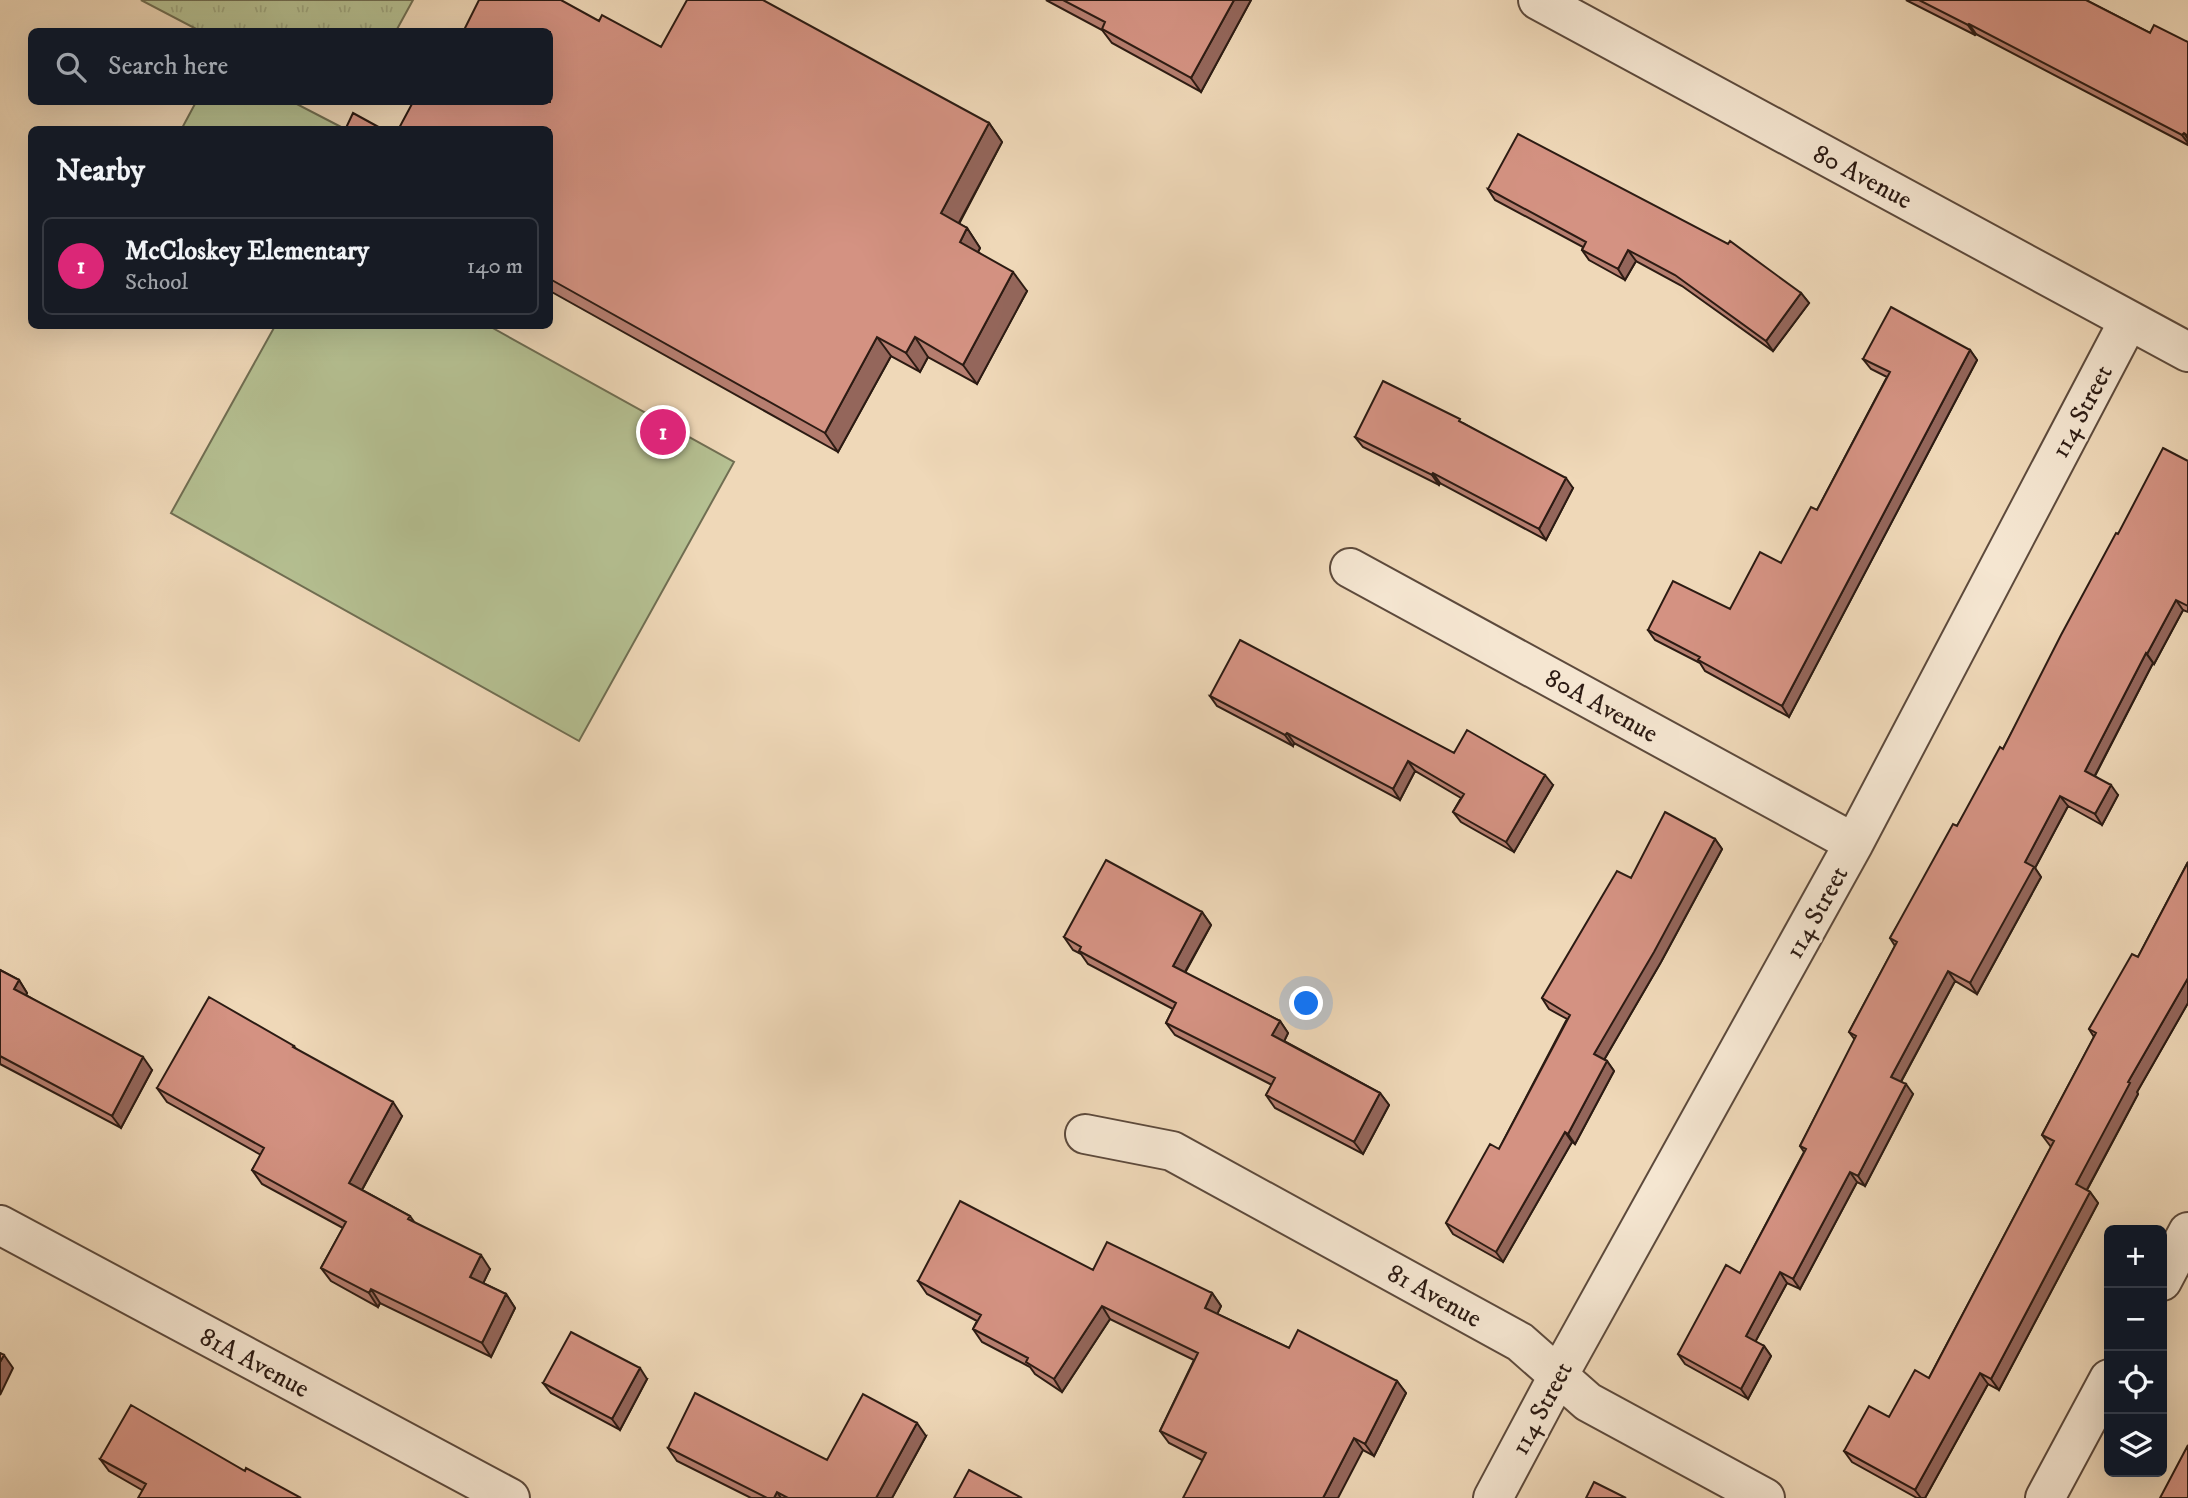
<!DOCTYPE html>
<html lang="en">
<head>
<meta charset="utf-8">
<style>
	:root { --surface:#171b24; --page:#20242c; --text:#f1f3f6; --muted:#9ea1a6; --line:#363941; --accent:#db2777 }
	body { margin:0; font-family:"IM FELL DW Pica",serif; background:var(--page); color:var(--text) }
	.controls { position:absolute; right:21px; bottom:21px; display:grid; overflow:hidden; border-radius:10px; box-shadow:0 7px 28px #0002 }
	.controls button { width:63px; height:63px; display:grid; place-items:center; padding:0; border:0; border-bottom:2px solid var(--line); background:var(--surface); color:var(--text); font:35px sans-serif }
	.you { position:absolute; left:1307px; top:1004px; width:24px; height:24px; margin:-18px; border:5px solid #fff; border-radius:50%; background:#1a73e8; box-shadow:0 0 0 10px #1a73e833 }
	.badge { display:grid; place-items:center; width:46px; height:46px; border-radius:50%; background:var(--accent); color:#fff; font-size:23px; font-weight:700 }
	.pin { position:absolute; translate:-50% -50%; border:4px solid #fff; box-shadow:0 2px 7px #0006 }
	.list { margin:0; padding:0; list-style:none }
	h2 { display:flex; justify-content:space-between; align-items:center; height:91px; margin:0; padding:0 28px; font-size:30px }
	h2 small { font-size:23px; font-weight:400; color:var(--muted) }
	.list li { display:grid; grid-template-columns:46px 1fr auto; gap:21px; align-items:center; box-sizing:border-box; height:98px; margin:0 14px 14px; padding:0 14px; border:2px solid var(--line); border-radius:10px }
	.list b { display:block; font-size:26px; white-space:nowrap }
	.list p { margin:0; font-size:23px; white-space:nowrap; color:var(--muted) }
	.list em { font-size:23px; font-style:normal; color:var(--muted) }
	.icon { flex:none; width:38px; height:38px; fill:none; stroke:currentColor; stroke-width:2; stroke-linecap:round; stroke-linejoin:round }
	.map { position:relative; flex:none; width:2188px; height:1498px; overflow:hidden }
	.search { position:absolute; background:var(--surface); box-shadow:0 7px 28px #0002; left:28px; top:28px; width:525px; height:77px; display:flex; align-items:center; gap:18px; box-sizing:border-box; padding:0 24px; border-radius:10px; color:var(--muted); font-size:26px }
	.panel { position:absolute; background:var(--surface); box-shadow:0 7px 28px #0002; left:28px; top:126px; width:525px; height:203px; border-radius:10px }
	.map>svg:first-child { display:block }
</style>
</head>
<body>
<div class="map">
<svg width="2188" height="1498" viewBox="0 0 2188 1498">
	<defs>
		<pattern id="park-tufts" width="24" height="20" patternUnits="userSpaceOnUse" patternTransform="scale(1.75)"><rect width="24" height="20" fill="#b5c092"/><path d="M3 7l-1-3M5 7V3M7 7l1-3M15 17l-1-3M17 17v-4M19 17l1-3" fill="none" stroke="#9ca47d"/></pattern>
	</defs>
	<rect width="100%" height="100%" fill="#efd8b8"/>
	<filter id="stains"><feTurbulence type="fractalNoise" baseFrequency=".00286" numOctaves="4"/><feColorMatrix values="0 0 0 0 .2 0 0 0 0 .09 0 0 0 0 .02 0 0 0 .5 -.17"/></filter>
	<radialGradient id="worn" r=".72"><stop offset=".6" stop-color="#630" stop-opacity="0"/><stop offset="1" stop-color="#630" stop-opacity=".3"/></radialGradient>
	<path fill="#b5c092" stroke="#706e52" stroke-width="2" d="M 196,102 L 293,102 L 345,129 L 181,130 Z
		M 275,326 L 489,326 L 734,462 L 579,741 L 171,513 Z"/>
	<path fill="url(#park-tufts)" stroke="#706e52" stroke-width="2" d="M 141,0 L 413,0 L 396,31 L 200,31 Z"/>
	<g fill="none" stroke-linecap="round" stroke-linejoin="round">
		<g stroke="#5d4a3c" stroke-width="42">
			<path id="minor" d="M 1538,0 L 2188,352
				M 1350,568 L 1854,843
				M 1085,1134 L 1172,1151 L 1520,1342 L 1588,1402 L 1765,1498
				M 0,1225 L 510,1498
				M 2162,1281 L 2188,1232
				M 1493,1498 L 1558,1376 L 1854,843 L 2129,320
				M 2045,1498 L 2109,1379"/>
		</g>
		<use href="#minor" stroke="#f5e6d1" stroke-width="38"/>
	</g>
	<path fill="#b67e70" stroke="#2c1b13" stroke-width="2" d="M 1046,0 L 1251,0 L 1201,92 L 1112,43 L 1102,30 Z
		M 1906,0 L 2086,0 L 2150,33 L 2188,42 L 2188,145 L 1976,34 L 1975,35 Z
		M 599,21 L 661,47 L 989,123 L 1002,142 L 959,224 L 967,228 L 980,248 L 978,252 L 1027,291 L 977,384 L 928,357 L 920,372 L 891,356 L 838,452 L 550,291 L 550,130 Z
		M 1488,189 L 1801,293 L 1809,303 L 1773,351 L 1682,286 L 1636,261 L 1625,280 L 1589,260 L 1582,250 L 1583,247 L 1495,200 Z
		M 1970,350 L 1977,360 L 1789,717 L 1705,671 L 1700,663 L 1655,640 L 1648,630 L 1730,609 L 1781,563 L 1817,510 L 1887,377 L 1871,369 L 1863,359 Z
		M 1463,423 L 1573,488 L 1546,540 L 1440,483 L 1439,485 L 1363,447 L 1355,437 Z
		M 2188,461 L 2188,612 L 2183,610 L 2154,664 L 2153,663 L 2095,776 L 2118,795 L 2102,825 L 2068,806 L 2035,868 L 2041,877 L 1977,994 L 1955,981 L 1901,1082 L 1913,1094 L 1865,1186 L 1857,1182 L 1800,1289 L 1787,1283 L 1755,1342 L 1764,1346 L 1771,1356 L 1748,1399 L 1685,1364 L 1678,1354 L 1740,1273 L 1804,1152 L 1800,1146 L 1855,1040 L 1849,1032 L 1895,946 L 1890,938 L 2003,749 L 2118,534 Z
		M 1210,696 L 1454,753 L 1553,785 L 1514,852 L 1461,822 L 1453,812 L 1461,798 L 1415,771 L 1400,800 L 1294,743 L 1293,746 L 1217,706 Z
		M 1715,839 L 1722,849 L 1661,962 L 1604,1060 L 1607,1061 L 1614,1071 L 1575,1144 L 1572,1142 L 1503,1262 L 1453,1234 L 1446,1223 L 1499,1149 L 1567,1019 L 1549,1009 L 1542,998 L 1631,878 Z
		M 2188,862 L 2188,1003 L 2137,1092 L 2138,1094 L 2087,1190 L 2090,1192 L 2098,1203 L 1999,1390 L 1988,1384 L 1925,1498 L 1917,1498 L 1852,1462 L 1844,1451 L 1889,1417 L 1929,1378 L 2051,1147 L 2042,1135 L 2094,1037 L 2089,1029 L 2138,957 Z
		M 1202,912 L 1211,925 L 1185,973 L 1280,1021 L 1288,1033 L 1284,1041 L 1380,1093 L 1389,1105 L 1363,1154 L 1275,1108 L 1266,1095 L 1272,1085 L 1175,1035 L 1166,1023 L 1173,1009 L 1088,964 L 1081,954 L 1073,950 L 1064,937 Z
		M 0,970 L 19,980 L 27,993 L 26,995 L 152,1070 L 121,1128 L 0,1064 Z
		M 294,1046 L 296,1049 L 402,1116 L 362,1190 L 410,1216 L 415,1223 L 490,1269 L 483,1283 L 506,1294 L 515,1308 L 491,1357 L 380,1303 L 378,1307 L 331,1281 L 321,1268 L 343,1228 L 262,1184 L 252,1170 L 261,1155 L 167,1102 L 157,1088 Z
		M 1093,1270 L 1212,1293 L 1221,1306 L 1217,1314 L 1289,1348 L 1397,1381 L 1406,1393 L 1374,1456 L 1363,1450 L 1202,1460 L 1169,1443 L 1160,1431 L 1194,1360 L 1110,1319 L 1062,1392 L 1035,1374 L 1030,1367 L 982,1342 L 973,1329 L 977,1321 L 927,1294 L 918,1281 Z
		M 647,1379 L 620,1430 L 551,1393 L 543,1383 Z
		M 926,1436 L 892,1498 L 751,1498 L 677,1461 L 668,1448 L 827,1460 Z
		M 100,1459 L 245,1471 L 142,1490 L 109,1471 Z"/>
	<path fill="#94665b" stroke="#2c1b13" stroke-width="2" d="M 1234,0 L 1251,0 L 1201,92 L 1191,78 Z
		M 1969,24 L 1976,34 L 1975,35 L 1968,25 Z
		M 989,123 L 1002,142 L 954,232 L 941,213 Z
		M 2184,133 L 2188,139 L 2188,143 L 2182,135 Z
		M 967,228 L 980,248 L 973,262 L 960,242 Z
		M 1628,250 L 1636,261 L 1625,280 L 1618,269 Z
		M 1013,272 L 1027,291 L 977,384 L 963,365 Z
		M 1801,293 L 1809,303 L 1773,351 L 1766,341 Z
		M 877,337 L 891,356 L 838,452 L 825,433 Z
		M 915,337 L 928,357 L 920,372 L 906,353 Z
		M 1970,350 L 1977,360 L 1789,717 L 1782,706 Z
		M 1433,473 L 1440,483 L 1439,485 L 1432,475 Z
		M 1566,478 L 1573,488 L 1546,540 L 1539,529 Z
		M 2176,600 L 2183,610 L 2154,664 L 2147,654 Z
		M 2146,653 L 2153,663 L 2092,781 L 2085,771 Z
		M 1287,733 L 1294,743 L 1293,746 L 1285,735 Z
		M 1408,761 L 1415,771 L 1400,800 L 1393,789 Z
		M 1545,775 L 1553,785 L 1514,852 L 1506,842 Z
		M 2111,785 L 2118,795 L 2102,825 L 2095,814 Z
		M 2060,796 L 2068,806 L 2035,868 L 2041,877 L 1977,994 L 1970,983 L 2025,862 Z
		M 1715,839 L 1722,849 L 1661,962 L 1601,1065 L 1594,1054 Z
		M 1202,912 L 1211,925 L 1181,979 L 1173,966 Z
		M 1948,971 L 1955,981 L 1898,1087 L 1891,1077 Z
		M 2188,978 L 2188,1003 L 2137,1092 L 2138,1094 L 2084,1195 L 2076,1184 L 2128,1082 Z
		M 19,980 L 27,993 L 23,1001 L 14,989 Z
		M 1280,1021 L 1288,1033 L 1281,1048 L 1272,1035 Z
		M 143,1057 L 152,1070 L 121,1128 L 112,1116 Z
		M 1607,1061 L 1614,1071 L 1575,1144 L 1568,1134 Z
		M 1906,1084 L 1913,1094 L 1865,1186 L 1858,1176 Z
		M 1380,1093 L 1389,1105 L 1363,1154 L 1354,1142 Z
		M 393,1102 L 402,1116 L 358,1197 L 349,1183 Z
		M 1565,1132 L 1572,1142 L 1503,1262 L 1496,1252 Z
		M 1850,1172 L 1857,1182 L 1800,1289 L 1793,1279 Z
		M 2090,1192 L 2098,1203 L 1999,1390 L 1991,1379 Z
		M 481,1255 L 490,1269 L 480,1290 L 470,1277 Z
		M 1780,1272 L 1787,1283 L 1753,1346 L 1746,1336 Z
		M 371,1289 L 380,1303 L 378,1307 L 369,1293 Z
		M 1212,1293 L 1221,1306 L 1214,1321 L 1205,1308 Z
		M 506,1294 L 515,1308 L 491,1357 L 482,1343 Z
		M 1102,1306 L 1110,1319 L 1062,1392 L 1054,1379 Z
		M 1764,1346 L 1771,1356 L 1748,1399 L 1741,1389 Z
		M 4,1355 L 13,1368 L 0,1395 L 0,1362 Z
		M 640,1368 L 647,1379 L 620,1430 L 612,1419 Z
		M 1980,1373 L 1988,1384 L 1925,1498 L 1921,1498 L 1915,1490 Z
		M 1397,1381 L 1406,1393 L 1374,1456 L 1365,1444 Z
		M 917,1423 L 926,1436 L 892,1498 L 876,1498 Z
		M 1354,1438 L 1363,1450 L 1338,1498 L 1323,1498 Z
		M 777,1492 L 781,1498 L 774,1498 Z"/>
	<path fill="#d49282" stroke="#2c1b13" stroke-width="2" d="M 479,0 L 561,0 L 599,21 L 602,15 L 661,47 L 687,0 L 763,0 L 989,123 L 941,213 L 967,228 L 960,242 L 1013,272 L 963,365 L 915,337 L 906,353 L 877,337 L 825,433 L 550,279 L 550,130 L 398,130 L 413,102 L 550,102 L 550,32 L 463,32 Z
		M 1063,0 L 1234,0 L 1191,78 L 1102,29 L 1105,22 Z
		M 1919,0 L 2086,0 L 2150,33 L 2154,25 L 2188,42 L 2188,136 L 2184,133 L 2182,135 L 1969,24 L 1968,25 Z
		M 353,113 L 384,130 L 345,130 Z
		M 1518,134 L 1728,244 L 1730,241 L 1801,293 L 1766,341 L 1675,275 L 1628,250 L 1618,269 L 1582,250 L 1586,242 L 1488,189 Z
		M 1891,307 L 1970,350 L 1782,706 L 1698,660 L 1700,657 L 1648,630 L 1673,581 L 1730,609 L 1760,552 L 1781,563 L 1811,507 L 1817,510 L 1890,372 L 1863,359 Z
		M 1383,381 L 1460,419 L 1459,421 L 1566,478 L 1539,529 L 1433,473 L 1432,475 L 1355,437 Z
		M 2163,448 L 2188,461 L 2188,606 L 2176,600 L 2147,654 L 2146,653 L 2085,771 L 2111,785 L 2095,814 L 2060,796 L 2025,862 L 2034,867 L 1970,983 L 1948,971 L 1891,1077 L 1906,1084 L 1858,1176 L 1850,1172 L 1793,1279 L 1780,1272 L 1746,1336 L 1764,1346 L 1741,1389 L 1678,1354 L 1726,1265 L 1740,1273 L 1806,1149 L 1800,1146 L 1856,1036 L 1849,1032 L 1897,942 L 1890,938 L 1953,824 L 1957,826 L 2000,747 L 2003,749 L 2061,635 L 2116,533 L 2118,534 Z
		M 1240,640 L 1454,753 L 1467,730 L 1545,775 L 1506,842 L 1453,812 L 1464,794 L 1408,761 L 1393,789 L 1287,733 L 1285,735 L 1210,696 Z
		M 1665,812 L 1715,839 L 1654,952 L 1594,1054 L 1607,1061 L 1568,1134 L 1565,1132 L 1496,1252 L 1446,1223 L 1490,1144 L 1499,1149 L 1570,1015 L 1542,998 L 1617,871 L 1631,878 Z
		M 1106,860 L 1202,912 L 1173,966 L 1280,1021 L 1272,1035 L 1380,1093 L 1354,1142 L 1266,1095 L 1275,1078 L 1166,1023 L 1176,1003 L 1079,951 L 1081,947 L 1064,937 Z
		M 2188,862 L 2188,978 L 2128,1082 L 2130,1083 L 2076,1184 L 2090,1192 L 1991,1379 L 1980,1373 L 1915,1490 L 1844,1451 L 1869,1406 L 1889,1417 L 1915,1370 L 1929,1378 L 2054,1141 L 2042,1135 L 2096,1033 L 2089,1029 L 2132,954 L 2138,957 Z
		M 0,970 L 19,980 L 14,989 L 143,1057 L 112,1116 L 0,1056 Z
		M 209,997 L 294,1046 L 293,1047 L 393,1102 L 349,1183 L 410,1216 L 408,1219 L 481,1255 L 470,1277 L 506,1294 L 482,1343 L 371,1289 L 369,1293 L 321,1268 L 346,1222 L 252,1170 L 264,1148 L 157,1088 Z
		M 960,1201 L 1093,1270 L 1107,1242 L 1212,1293 L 1205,1308 L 1289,1348 L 1298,1330 L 1397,1381 L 1365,1444 L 1354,1438 L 1323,1498 L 1183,1498 L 1206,1453 L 1160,1431 L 1198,1353 L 1102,1306 L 1054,1379 L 1026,1362 L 1028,1358 L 973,1329 L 981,1315 L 918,1281 Z
		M 571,1332 L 640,1368 L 612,1419 L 543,1383 Z
		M 0,1353 L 4,1355 L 0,1362 Z
		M 695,1393 L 827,1460 L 863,1394 L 917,1423 L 876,1498 L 788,1498 L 777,1492 L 774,1498 L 767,1498 L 668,1448 Z
		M 131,1405 L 245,1471 L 246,1468 L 301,1498 L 138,1498 L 146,1484 L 100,1459 Z
		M 2188,1445 L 2188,1498 L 2160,1498 Z
		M 969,1470 L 1022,1498 L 954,1498 Z
		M 1594,1482 L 1626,1498 L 1586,1498 Z"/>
	<g text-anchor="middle" stroke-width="6" stroke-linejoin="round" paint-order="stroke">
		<g font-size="26" fill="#2c1b13" stroke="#f5e6d1">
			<text transform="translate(1863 176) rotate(28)" y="9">80 Avenue</text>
			<text transform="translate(2081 411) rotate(-62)" y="9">114 Street</text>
			<text transform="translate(1602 705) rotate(29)" y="9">80A Avenue</text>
			<text transform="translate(1816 912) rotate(-61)" y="9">114 Street</text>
			<text transform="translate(1435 1295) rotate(29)" y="9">81 Avenue</text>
			<text transform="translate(255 1362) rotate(28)" y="9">81A Avenue</text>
			<text transform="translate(1541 1408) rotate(-62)" y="9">114 Street</text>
		</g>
	</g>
	<rect width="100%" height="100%" filter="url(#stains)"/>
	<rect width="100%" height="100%" fill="url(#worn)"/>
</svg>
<div class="controls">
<button>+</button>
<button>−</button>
<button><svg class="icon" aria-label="locate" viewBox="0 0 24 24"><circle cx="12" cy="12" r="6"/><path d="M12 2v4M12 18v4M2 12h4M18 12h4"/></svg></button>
<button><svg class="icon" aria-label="layers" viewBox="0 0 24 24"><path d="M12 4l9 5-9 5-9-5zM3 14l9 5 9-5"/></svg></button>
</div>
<div class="you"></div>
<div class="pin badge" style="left:663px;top:432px">1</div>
<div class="search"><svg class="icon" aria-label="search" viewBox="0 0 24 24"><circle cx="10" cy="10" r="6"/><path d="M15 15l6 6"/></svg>Search here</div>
<section class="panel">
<h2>Nearby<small></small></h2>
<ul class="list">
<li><span class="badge">1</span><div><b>McCloskey Elementary</b><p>School</p></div><em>140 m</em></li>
</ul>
</section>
</div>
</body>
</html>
